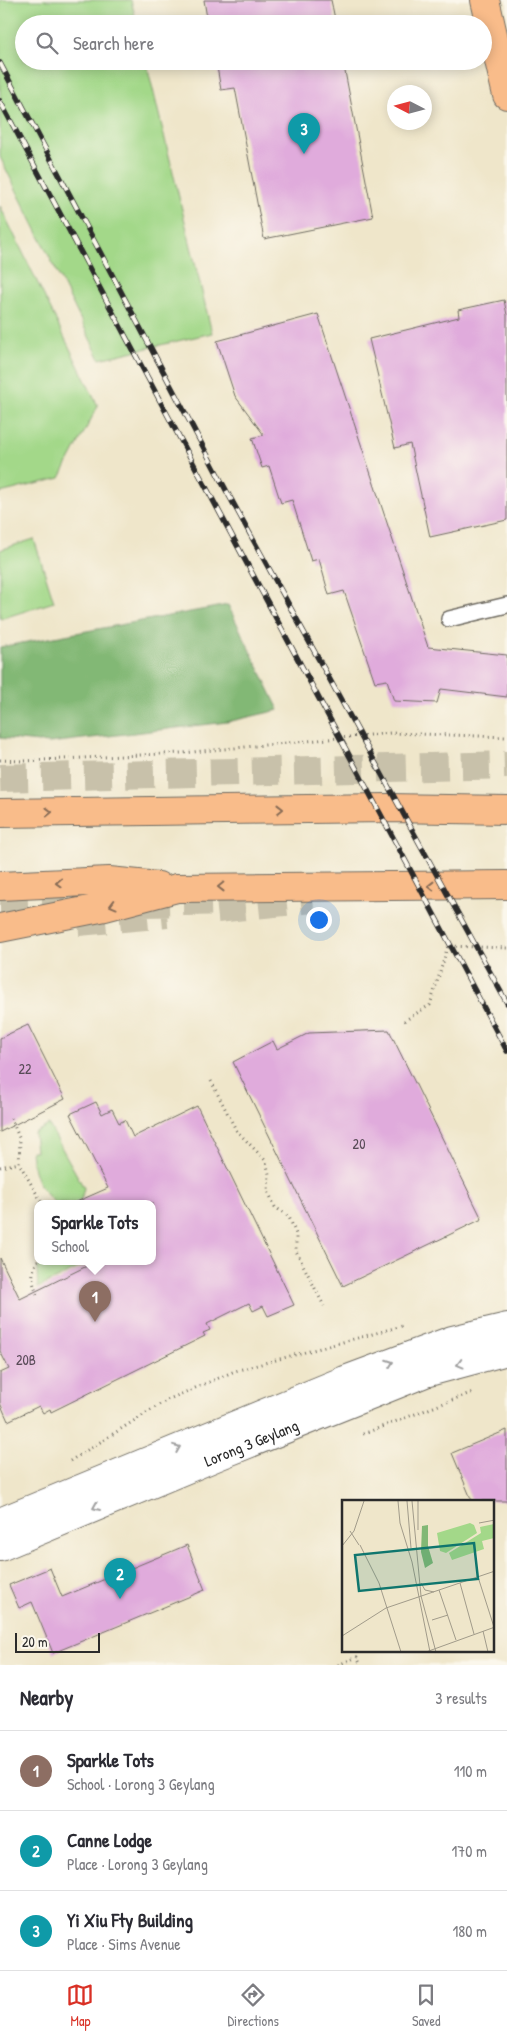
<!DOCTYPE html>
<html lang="en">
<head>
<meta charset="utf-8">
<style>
	:root { --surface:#fff; --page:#f2f2f3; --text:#2b2b33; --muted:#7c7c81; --line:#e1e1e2; --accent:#d93025 }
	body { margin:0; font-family:"Patrick Hand",sans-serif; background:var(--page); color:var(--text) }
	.compass { position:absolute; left:387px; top:85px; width:45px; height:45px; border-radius:50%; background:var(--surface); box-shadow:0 2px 12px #0003; rotate:276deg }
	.scale { position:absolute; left:15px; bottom:12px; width:85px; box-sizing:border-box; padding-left:5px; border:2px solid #2b2b2b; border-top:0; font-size:14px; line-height:18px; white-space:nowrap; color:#2b2b2b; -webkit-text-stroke:4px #fbf7ec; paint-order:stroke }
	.you { position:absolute; left:318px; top:919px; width:18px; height:18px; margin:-12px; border:4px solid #fff; border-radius:50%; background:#1a73e8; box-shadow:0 0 0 8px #1a73e833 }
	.badge { display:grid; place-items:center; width:32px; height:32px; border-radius:50%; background:var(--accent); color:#fff; font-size:16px; font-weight:700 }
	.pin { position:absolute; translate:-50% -41px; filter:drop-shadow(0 1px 2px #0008) }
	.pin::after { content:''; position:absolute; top:26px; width:18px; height:15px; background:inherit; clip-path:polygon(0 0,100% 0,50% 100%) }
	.popup { position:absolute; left:34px; top:1200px; width:122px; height:65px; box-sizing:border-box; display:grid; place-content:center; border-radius:10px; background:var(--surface); filter:drop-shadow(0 1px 4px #0005); font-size:16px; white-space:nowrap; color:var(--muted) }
	.popup b { font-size:19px; color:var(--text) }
	.popup::after { content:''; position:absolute; left:50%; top:100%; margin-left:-10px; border:10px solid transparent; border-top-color:var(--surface) }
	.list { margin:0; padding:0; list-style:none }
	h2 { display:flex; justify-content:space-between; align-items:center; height:65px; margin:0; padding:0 20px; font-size:21px }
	h2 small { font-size:16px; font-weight:400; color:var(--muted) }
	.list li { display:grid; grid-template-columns:32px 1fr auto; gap:15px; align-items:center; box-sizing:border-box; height:80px; padding:0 20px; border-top:1px solid var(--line) }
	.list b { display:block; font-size:19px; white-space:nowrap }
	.list p { margin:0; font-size:16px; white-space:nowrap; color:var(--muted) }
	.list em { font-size:16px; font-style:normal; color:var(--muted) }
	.icon { flex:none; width:28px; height:28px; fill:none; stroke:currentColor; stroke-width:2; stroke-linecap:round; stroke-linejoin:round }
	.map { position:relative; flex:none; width:507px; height:1665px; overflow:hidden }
	.search { position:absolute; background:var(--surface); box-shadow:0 2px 12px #0003; left:15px; right:15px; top:15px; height:55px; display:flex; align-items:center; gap:12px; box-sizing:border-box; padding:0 18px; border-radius:28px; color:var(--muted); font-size:19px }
	.sheet { height:305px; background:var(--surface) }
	nav { display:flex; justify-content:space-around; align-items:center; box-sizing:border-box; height:70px; border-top:1px solid var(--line); background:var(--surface); font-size:14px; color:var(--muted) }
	nav a { display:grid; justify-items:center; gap:2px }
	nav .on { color:var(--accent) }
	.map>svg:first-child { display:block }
</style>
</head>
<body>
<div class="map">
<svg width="507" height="1665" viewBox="0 0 507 1665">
	<rect width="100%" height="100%" fill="#fbf7ec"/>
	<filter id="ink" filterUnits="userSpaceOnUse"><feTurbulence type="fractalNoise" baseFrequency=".02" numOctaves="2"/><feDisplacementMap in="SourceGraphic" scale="10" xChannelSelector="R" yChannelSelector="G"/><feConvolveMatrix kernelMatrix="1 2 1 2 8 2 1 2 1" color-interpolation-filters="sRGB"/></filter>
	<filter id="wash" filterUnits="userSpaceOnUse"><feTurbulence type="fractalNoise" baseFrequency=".0096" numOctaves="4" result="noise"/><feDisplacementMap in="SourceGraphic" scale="20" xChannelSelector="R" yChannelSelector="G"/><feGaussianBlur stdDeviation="1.12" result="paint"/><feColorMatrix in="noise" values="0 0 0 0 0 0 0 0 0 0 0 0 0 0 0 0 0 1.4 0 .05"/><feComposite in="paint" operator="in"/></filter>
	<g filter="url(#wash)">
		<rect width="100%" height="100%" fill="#efe6ca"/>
		<path fill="#a3d889" stroke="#67825a" d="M 0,0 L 131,0 L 137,24 L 24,24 L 24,61 L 146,61 L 212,333 L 100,359 L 0,157 Z
			M 0,206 L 98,406 L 60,478 L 0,493 Z
			M 34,539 L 54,602 L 0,619 L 0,550 Z
			M 49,1125 L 84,1188 L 80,1203 L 55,1203 C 38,1187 33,1175 31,1151 L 36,1151 L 34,1133 Z
			M 42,1261 L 92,1261 L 38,1288 L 37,1270 Z"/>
		<path fill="#82b875" stroke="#567250" d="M 228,605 L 279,710 L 227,722 L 49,743 L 0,738 L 0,647 Z"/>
		<g id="blocks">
			<path fill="#e0abdc" d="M 204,0 L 331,0 L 336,24 L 208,24 Z
				M 216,61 L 343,61 L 373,217 L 264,239 L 235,88 L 221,90 Z
				M 504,300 L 507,315 L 507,520 L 430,537 L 410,444 L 395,448 L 369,339 L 459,317 L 458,310 Z
				M 318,314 L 428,647 L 507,655 L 507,697 L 441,689 L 437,703 L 394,701 L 387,680 L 375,682 L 344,591 L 329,595 L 319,559 L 311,561 L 292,500 L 281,503 L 269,466 L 262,468 L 252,438 L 264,435 L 235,396 L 217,341 Z
				M 28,1025 L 65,1099 L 0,1132 L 0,1038 Z
				M 389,1030 L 482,1219 L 343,1286 L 233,1062 L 273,1041 L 277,1049 L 309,1033 Z
				M 96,1102 L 102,1114 L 112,1109 L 119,1123 L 125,1120 L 133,1137 L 197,1106 L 294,1305 L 268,1316 L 263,1306 L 253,1311 L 249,1303 L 207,1324 L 210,1330 L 203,1333 L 205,1336 L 51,1412 L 50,1409 L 43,1413 L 39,1406 L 8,1421 L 0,1403 L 0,1373 L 9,1369 L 0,1351 L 0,1258 L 20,1299 L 97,1261 L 152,1261 L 152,1203 L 74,1203 L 108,1188 L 70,1114 Z
				M 507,1430 L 507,1501 L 472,1501 L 452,1453 Z
				M 187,1545 L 205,1590 L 53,1653 L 32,1602 L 19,1608 L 9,1585 L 50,1568 L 62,1597 Z"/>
		</g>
	</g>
	<g filter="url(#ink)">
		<use href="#blocks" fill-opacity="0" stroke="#706c63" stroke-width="1"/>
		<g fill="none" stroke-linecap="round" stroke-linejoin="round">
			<path stroke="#c8c1aa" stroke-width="28" stroke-dasharray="28 14" stroke-linecap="butt" d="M 0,778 L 507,765
				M 141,903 L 236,901
				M 0,906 L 81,904
				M 217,909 L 313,899
				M 78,922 L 167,914"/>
			<g stroke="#706c63" stroke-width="18">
				<path id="lane" d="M 449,619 L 507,605"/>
			</g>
			<g stroke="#706c63" stroke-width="30">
				<g id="street">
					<path d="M 0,1522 L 345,1380 L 452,1340 L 507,1327"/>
					<path id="s1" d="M 0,1547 L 218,1456 L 425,1373 L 507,1351"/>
				</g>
			</g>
			<g stroke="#706c63" stroke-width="30">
				<path id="primary" d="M 485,0 L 507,95
					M 177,888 L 507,885"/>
			</g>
			<g stroke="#706c63" stroke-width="30">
				<path id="highway" d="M 0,813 L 388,808 L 507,810
					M 0,886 L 109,881 L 158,886
					M 0,928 L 105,907 L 177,888"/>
			</g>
			<path stroke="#706c63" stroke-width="3" stroke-dasharray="1 4" stroke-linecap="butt" d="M 0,760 L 23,761 L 182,753 L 391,733 L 507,737
				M 404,1021 L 430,1005 L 448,946 L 507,948
				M 211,1081 L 236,1130 L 266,1161 L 269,1174 L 268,1191 L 275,1207 L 289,1217 L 296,1234 L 296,1251 L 324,1306
				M 11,1118 L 20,1140 L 19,1163 L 42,1203
				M 0,1167 L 19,1163
				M 38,1260 C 30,1273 32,1283 38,1296
				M 363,1434 L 473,1392
				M 70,1461 L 167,1400 L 235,1371 L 402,1326
				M 338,1665 L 357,1657 L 361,1665"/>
			<use href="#lane" stroke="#fff" stroke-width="15"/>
			<use href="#street" stroke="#fff" stroke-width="28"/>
			<use href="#primary" stroke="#f9bc8a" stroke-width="28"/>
			<use href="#highway" stroke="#f9bc8a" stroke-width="28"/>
			<g stroke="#2b2b2b" stroke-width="5.5">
				<path id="rail" d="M 0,63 L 226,490 L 507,1003
					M 0,101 L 507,1051"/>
			</g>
			<use href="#rail" stroke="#fbf7ec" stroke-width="4" stroke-dasharray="11" stroke-linecap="butt"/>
		</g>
		<defs><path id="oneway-chevron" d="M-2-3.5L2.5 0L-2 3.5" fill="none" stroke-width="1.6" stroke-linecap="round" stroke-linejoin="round" transform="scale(1.25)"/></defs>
		<g stroke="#886c56">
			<use href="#oneway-chevron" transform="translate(280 809) rotate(-1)"/>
			<use href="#oneway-chevron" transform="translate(49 812) rotate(-1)"/>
			<use href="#oneway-chevron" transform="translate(59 883) rotate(178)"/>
			<use href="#oneway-chevron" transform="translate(431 886) rotate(-180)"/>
			<use href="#oneway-chevron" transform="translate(221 887) rotate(179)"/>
			<use href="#oneway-chevron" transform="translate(113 905) rotate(165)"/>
		</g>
		<g stroke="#a0a0a0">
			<use href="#oneway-chevron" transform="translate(390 1363) rotate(-20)"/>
			<use href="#oneway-chevron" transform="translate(460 1364) rotate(165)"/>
			<use href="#oneway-chevron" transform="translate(177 1448) rotate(-22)"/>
			<use href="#oneway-chevron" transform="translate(96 1507) rotate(157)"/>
		</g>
	</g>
	<g text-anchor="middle" stroke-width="4" stroke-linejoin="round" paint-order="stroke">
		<g font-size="14" fill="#584b57">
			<text x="25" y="1074">22</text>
			<text x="359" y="1149">20</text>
			<text x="26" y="1365">20B</text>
		</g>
		<g font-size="16" fill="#2b2b2b" stroke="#fbf7ec">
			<text dy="6" stroke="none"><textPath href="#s1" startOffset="272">Lorong 3 Geylang</textPath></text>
		</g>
	</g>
	<g transform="translate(342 1500)">
		<rect width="152" height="152" fill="#efe6ca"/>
		<path d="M 128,23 L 132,25 L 135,33 L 104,53 L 98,51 L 95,33 ZM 152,24 L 152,38 L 140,41 L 142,49 L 110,60 L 107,53 L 139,33 L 138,27 Z" fill="#a3d889"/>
		<path d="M 86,25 L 86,46 L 91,63 L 83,68 L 79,52 L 80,26 Z" fill="#82b875"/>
		<path fill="none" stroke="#a19b8a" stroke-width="1" d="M 56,1 L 58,23 L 70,62M 65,1 L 69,48M 70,1 L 79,96M 137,23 L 153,20M 76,30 L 76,1M 8,31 L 17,45M 18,45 L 37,83 L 59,152M 0,46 L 12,31 L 22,1M 70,62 L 88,152M 136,77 L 152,127M 79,83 L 83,90 L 92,92M 118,83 L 132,134M 97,90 L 114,140M 79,96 L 94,152M 90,120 L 106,115M 141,131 L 146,152M 0,136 L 44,108 L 153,71M 84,152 L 153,127"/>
		<path fill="#0f766e" fill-opacity="0.15" stroke="#0f766e" stroke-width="2.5" d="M 132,43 L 136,79 L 17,91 L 13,55 Z"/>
		<rect width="152" height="152" fill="none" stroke="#2b2b2b" stroke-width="2.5"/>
	</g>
</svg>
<svg class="compass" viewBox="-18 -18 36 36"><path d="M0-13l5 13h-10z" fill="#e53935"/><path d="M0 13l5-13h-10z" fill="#7c7c81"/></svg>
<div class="scale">20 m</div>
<div class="you"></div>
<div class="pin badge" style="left:95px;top:1322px;background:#8d6e63">1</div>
<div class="popup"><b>Sparkle Tots</b>School</div>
<div class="pin badge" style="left:120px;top:1599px;background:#0f9aa8">2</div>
<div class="pin badge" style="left:304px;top:154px;background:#0f9aa8">3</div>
<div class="search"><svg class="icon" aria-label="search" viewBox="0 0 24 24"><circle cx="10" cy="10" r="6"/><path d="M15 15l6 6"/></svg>Search here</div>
</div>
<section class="sheet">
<h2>Nearby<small>3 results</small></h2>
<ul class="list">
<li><span class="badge" style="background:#8d6e63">1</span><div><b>Sparkle Tots</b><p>School · Lorong 3 Geylang</p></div><em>110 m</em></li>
<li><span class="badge" style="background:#0f9aa8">2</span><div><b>Canne Lodge</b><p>Place · Lorong 3 Geylang</p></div><em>170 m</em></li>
<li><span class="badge" style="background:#0f9aa8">3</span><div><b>Yi Xiu Fty Building</b><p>Place · Sims Avenue</p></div><em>180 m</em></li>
</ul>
</section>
<nav>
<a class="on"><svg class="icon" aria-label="map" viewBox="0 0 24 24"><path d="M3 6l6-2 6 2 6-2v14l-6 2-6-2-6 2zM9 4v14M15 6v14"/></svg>Map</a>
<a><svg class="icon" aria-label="directions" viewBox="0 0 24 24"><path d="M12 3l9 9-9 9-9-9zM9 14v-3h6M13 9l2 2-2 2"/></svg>Directions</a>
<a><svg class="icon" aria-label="saved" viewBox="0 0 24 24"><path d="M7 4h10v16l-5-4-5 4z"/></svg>Saved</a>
</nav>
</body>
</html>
